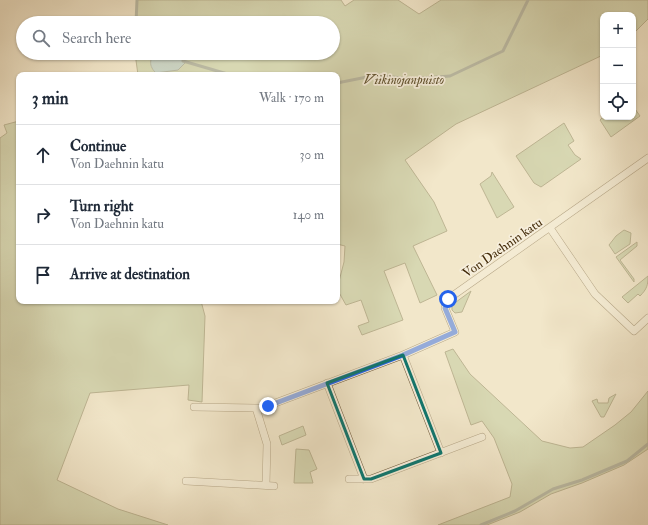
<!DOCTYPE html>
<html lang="en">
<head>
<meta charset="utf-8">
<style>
	:root { --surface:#fff; --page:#f6f6f7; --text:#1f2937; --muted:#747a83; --line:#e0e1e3 }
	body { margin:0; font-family:"IM FELL Double Pica",serif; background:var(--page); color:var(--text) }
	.controls { position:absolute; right:12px; top:12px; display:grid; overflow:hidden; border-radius:8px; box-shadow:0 1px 3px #0004 }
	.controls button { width:36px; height:36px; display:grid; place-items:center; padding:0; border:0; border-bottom:1px solid var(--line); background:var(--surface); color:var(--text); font:20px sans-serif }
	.stop { position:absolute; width:12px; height:12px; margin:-9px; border:3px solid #2563eb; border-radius:50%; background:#fff }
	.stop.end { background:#2563eb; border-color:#fff; box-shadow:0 1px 4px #0008 }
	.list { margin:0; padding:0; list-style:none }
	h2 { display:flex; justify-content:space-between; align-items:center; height:52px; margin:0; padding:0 16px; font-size:17px }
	h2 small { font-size:13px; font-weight:400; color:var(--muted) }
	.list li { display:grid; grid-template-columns:26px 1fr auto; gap:12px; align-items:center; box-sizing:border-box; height:60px; padding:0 16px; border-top:1px solid var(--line) }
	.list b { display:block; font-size:15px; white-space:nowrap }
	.list p { margin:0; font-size:13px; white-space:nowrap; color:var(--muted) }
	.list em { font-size:13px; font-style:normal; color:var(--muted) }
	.icon { flex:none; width:22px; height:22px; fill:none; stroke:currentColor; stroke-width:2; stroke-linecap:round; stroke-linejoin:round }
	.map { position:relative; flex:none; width:648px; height:525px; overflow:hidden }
	.search { position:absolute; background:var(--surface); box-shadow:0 1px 3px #0004; left:16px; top:16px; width:324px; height:44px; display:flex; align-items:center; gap:10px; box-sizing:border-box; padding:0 14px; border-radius:22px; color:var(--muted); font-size:15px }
	.panel { position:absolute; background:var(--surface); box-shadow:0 1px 3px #0004; left:16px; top:72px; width:324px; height:232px; border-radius:8px }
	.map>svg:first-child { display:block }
</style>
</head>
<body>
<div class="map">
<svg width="648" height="525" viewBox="0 0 648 525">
	<rect width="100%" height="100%" fill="#f2e7ca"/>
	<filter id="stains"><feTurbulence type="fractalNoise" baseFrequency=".005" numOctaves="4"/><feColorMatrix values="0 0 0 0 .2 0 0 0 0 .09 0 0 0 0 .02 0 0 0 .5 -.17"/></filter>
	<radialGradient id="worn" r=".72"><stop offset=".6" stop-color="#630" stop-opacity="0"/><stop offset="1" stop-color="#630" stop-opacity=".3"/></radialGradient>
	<path fill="#b8c698" stroke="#7e7951" d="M 137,0 L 341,0 L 345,6 L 354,0 L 398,0 L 419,14 L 441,0 L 648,0 L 648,19 L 633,34 L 633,15 L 603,15 L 603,55 L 456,124 L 405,160 L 434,202 L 447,231 L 413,246 L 437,295 L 420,303 L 405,263 L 384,271 L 403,320 L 362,335 L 358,326 L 369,322 L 361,300 L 346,305 L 337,289 L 344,262 L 345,246 L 337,244 L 337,75 L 138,75 L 135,53 L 333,53 L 333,23 L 136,23 Z
		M 633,106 L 640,116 L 611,137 L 600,120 L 603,117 L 633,117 Z
		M 19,121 L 19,301 L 201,301 L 205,316 L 202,402 L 188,400 L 189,385 L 90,393 L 57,480 L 118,509 L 168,525 L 0,525 L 0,138 L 7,133 L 4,125 Z
		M 564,123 L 574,141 L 568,145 L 575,155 L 581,159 L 541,187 L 534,183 L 516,156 Z
		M 492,172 L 514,207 L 497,218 L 480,184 L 491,176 Z
		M 624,230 L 631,233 L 630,244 L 615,254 L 609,245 L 616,236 Z
		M 637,242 L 637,246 L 620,260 L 634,279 L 634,282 L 616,257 Z
		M 648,276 C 648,285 647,289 640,296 L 638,294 L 628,303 L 622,297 Z
		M 471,291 L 462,312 L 455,313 L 452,310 L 452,305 Z
		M 453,349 L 470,374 L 542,441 L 570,448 L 583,447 L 615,425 L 631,412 L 648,391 L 648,449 L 624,465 L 582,483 L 551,494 L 520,512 L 487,525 L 438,525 L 510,497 L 512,484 L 494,438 L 482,421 L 471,425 L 445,352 Z
		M 616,394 L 604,417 L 601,417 L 592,401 L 597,399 L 598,403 L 608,403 L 609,398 Z
		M 303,426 L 306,435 L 282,445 L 279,436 Z
		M 296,449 L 309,450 L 317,469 L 310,472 L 313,483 L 294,483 Z"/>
	<path fill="#9dbebe" stroke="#798476" d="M 158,53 L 171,54 L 186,62 L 178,70 L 156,73 C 149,67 148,57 158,53 Z"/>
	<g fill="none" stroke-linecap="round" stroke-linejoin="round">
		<path stroke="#798476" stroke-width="3" d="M 136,23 L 137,0
			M 183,61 L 231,75
			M 337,83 L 377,75 L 409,79 L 450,76 L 503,51 L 528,0
			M 481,525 L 515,511 L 553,489 L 582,480 L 627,461 L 648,444"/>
		<g stroke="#705b3a" stroke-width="8">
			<path id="street" d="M 550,228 L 595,294 L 634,331 L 648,318
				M 403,355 L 441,453
				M 327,383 L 364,479
				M 194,407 L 262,408 L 403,355 L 455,332 L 445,308 L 448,299 L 648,158
				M 256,408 L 267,444 L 266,485
				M 349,479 L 371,479 L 482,437
				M 186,481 L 274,486"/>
		</g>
		<use href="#street" stroke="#f7efdd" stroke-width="7"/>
	</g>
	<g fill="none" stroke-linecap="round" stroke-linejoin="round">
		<path stroke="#2563eb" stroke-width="5" d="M 268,406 L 403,355 L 455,332 L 445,308 L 448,299"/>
	</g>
	<path d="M0 0H648V525H0ZM 403,355 L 441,453 L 371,479 L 364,479 L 327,383 Z" fill="#f2e7ca" fill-opacity=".55" fill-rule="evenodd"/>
	<path fill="none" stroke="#0f766e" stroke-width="3" stroke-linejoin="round" d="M 403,355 L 441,453 L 371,479 L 364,479 L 327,383 Z"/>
	<g text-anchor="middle" stroke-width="3.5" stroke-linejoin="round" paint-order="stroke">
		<g font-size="13" font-style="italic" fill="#61522e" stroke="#f7efdd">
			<text x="404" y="84">Viikinojanpuisto</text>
		</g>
		<g font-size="13" fill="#442c0a" stroke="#f7efdd">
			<text transform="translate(502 247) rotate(-35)" y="5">Von Daehnin katu</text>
		</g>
	</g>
	<rect width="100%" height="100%" filter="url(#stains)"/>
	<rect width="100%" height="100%" fill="url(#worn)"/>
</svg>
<div class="controls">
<button>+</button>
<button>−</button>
<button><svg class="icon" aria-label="locate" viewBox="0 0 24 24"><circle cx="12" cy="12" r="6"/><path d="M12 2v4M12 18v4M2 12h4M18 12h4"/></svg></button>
</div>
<div class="stop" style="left:448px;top:299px"></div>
<div class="stop end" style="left:268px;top:406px"></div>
<div class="search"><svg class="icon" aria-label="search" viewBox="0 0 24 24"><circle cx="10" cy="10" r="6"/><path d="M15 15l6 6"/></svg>Search here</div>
<section class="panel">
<h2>3 min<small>Walk · 170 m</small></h2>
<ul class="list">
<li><svg class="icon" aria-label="ahead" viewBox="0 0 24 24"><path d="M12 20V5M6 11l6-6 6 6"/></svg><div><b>Continue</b><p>Von Daehnin katu</p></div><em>30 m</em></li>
<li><svg class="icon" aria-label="right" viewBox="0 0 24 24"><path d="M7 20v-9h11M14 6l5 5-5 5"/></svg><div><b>Turn right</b><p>Von Daehnin katu</p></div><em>140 m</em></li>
<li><svg class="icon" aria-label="arrive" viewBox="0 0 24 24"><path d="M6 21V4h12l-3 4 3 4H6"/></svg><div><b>Arrive at destination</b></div></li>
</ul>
</section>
</div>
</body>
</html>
